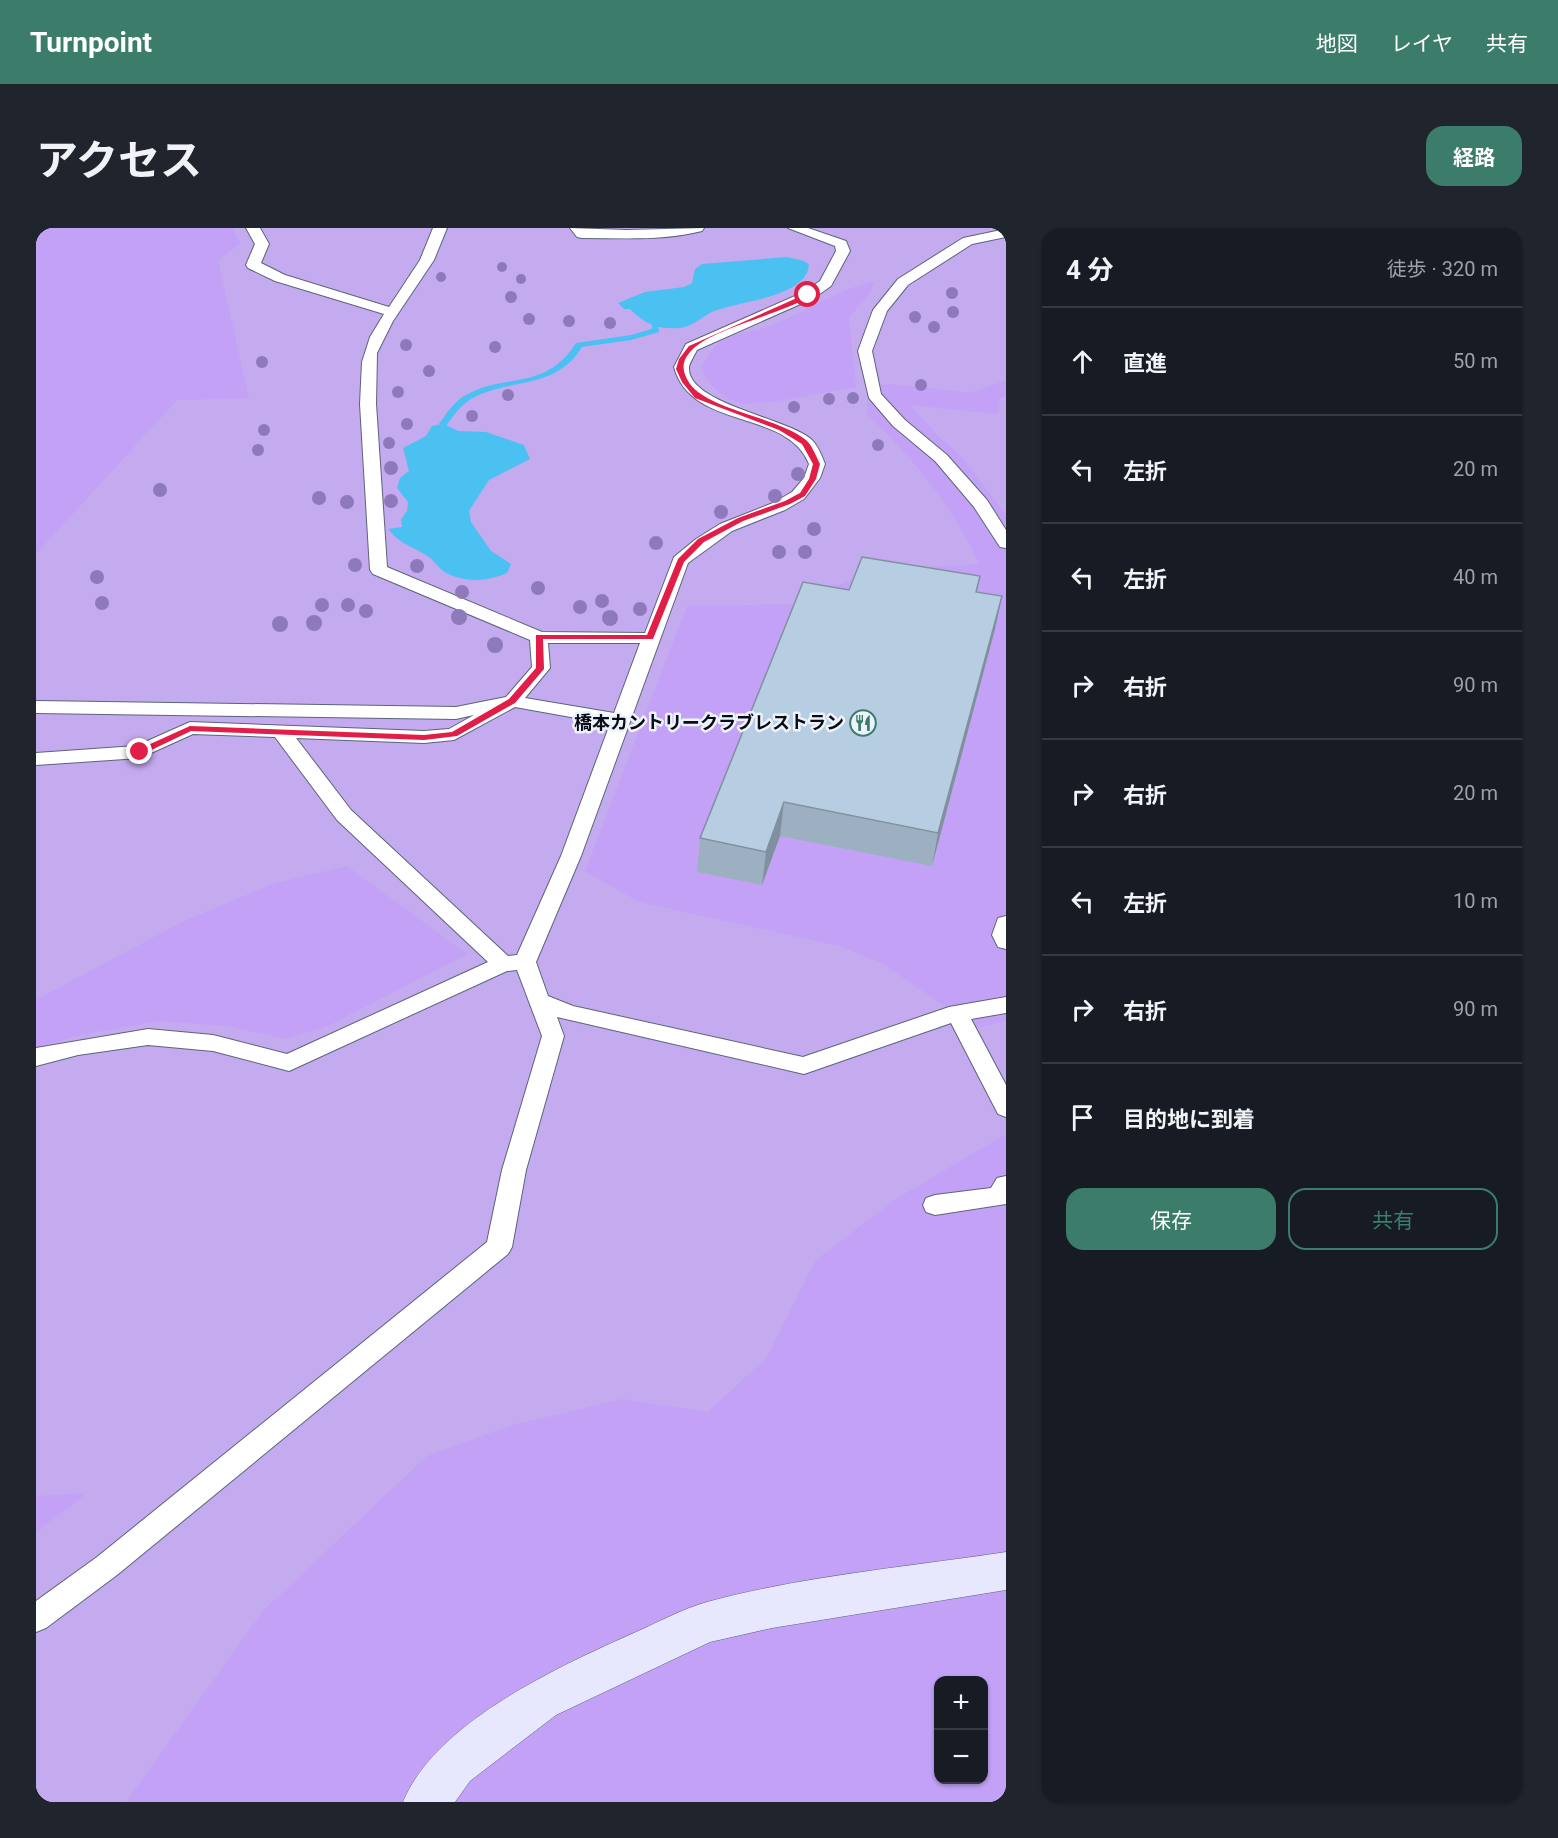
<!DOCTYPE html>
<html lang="ja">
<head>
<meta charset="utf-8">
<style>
	:root { --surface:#171b24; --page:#20242c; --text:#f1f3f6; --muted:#9ea1a6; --line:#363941; --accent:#3c7c6b }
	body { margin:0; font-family:Roboto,"Noto Sans JP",sans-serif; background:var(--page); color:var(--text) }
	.controls { position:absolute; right:18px; bottom:18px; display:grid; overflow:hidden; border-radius:12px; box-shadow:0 2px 4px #0004 }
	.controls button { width:54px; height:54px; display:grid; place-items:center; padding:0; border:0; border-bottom:2px solid var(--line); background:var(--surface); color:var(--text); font:30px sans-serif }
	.stop { position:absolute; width:18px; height:18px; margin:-14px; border:4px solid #e11d48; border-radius:50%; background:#fff }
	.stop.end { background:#e11d48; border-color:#fff; box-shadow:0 2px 6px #0008 }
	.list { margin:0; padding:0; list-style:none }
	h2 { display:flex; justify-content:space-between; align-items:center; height:78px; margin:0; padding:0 24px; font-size:26px }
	h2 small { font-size:20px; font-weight:400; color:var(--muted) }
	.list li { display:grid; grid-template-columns:39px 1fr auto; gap:18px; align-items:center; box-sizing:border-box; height:108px; padding:0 24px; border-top:2px solid var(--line) }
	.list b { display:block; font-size:22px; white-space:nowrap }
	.list em { font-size:20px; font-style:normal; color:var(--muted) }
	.actions { display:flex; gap:12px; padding:18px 24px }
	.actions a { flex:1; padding:14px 0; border:2px solid var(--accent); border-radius:18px; text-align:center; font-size:21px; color:var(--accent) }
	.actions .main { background:var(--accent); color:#fff }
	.icon { flex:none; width:33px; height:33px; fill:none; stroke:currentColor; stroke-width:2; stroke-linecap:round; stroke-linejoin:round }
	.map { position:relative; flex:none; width:970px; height:1574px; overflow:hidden; border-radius:18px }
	header { display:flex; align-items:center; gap:36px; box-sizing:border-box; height:84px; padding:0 30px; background:var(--accent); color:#fff }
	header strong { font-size:28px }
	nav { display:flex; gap:33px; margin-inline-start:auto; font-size:21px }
	.intro { display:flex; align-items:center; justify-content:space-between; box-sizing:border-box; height:144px; padding:0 36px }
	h1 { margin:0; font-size:42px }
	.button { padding:15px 27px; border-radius:18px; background:var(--accent); color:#fff; font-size:21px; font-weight:700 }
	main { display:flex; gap:36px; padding:0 36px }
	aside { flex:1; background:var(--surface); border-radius:18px; box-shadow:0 2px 4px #0004 }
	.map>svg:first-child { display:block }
</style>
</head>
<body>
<header>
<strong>Turnpoint</strong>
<nav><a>地図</a><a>レイヤ</a><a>共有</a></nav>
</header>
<div class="intro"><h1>アクセス</h1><a class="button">経路</a></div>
<main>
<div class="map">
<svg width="970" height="1574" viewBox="0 0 970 1574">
	<rect width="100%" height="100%" fill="#d8e5ff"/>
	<path fill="#c4aaef" d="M 0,0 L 970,0 L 970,1310 L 358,1574 L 0,1574 Z"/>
	<path fill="#c2a1f7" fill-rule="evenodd" d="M 0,0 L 196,0 L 204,15 L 182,33 L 213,170 L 141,172 L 0,326 Z
		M 839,53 L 831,69 L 813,89 L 820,159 C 797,162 718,181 701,174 C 684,168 672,156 666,140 C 669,134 672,125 677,120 C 690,106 711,105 728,100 C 767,87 799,62 839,53 Z
		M 970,152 L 970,168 L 964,170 L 962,186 L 874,177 L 901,207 L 927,230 L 970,287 L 970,793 L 940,800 L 846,735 L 803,718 L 603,674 L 549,643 L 651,378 L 780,376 L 777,360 L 802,357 L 842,342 L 944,336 C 916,279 878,230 831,187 L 831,158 L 856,156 L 934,165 Z
		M 311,638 L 431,726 L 294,797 L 251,811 L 189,798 L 124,793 L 48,806 L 0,820 L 0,772 L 148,693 L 237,656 Z
		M 970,906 L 970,1574 L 90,1574 L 227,1383 L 391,1228 L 477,1197 L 586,1171 L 672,1184 L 731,1129 L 780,1032 L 860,971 ZM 903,1452 L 948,1452 L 948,1552 L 903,1552 Z
		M 51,1265 L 0,1304 L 0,1268 Z"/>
	<path fill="#4bc1f1" d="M 751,29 L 768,33 L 773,37 C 770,69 705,73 681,82 C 668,86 659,98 644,100 C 623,102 608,96 594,81 L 588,81 L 582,75 L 609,64 L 648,59 L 656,55 L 659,41 L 666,36 Z
		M 407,196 L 423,203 L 450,204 L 488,217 L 494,231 L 453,252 L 433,283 L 435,294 L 455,323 L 475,336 L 471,345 C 451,354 426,355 407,343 C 401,338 397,331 390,327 C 374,317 365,317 352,301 L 366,299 L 365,291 L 371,283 L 372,274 L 361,260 L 364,250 L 373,243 L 367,220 L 390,208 L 396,198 Z"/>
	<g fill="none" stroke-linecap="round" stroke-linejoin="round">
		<path fill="#4bc1f1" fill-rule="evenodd" d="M 616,96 L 622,96 L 623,104 L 595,112 L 546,119 C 519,163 474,149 435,171 C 425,177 417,188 410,198 L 403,196 C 410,186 417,175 428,168 C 469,144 509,164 540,115 L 595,107 L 616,101 Z"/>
		<g stroke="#5a657b" stroke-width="2">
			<path id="lane" d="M 210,0 L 224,0 L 233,16 L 225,35 L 249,47 L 353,79 L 384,32 L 397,0 L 411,0 L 398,32 L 357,93 L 341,125 L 340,176 L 351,339 L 506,404 L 609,405 L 638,329 L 660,311 L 684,296 L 737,275 L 756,264 L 768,250 L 773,236 C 751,180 655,203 638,139 L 650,116 L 768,64 L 784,53 L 800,23 L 799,18 L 752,0 L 772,0 L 810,13 L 814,23 L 795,58 L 778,70 L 661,122 C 659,126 654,134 653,139 C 650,176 753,190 776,212 C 782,218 786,228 789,236 L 784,250 L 768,271 L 749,282 L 696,303 L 652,335 L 545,628 L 500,734 L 512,768 L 537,778 L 767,829 L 913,779 L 970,769 L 970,785 L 935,791 L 970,857 L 970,889 L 962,886 L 915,795 L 768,846 L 521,789 L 528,808 L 490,942 L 476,1019 L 472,1026 L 81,1347 L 10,1400 L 0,1404 L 0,1373 L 61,1329 L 451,1014 L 466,942 L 506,808 L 481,742 L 471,743 L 253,843 L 177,823 L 112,817 L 42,827 L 0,838 L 0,820 L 112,801 L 177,807 L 251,826 L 452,734 L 301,592 L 239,509 L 157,506 L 104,530 L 0,537 L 0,525 L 100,518 L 154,494 L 388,503 L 413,501 L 438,487 L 420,491 L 0,485 L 0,473 L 420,479 L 470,469 L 496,439 L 494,412 L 337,346 L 334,342 L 324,176 L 326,134 L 334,109 L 348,86 L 239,53 L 212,40 L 210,37 L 219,16 ZM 512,415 L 604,415 L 578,485 L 489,470 L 514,440 ZM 479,479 L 574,496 L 525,628 L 481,727 L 472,728 L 315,582 L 260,510 L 388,515 L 418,512 Z
				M 534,0 L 590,2 L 668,0 L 666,3 C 627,13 586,10 546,10 L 541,9 Z
				M 970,1 L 970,9 L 936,16 L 872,57 L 851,83 L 836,123 L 845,166 L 869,192 L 911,227 L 951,272 L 970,302 L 970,320 L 964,319 L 938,279 L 899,233 L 857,198 L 833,170 L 822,123 L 837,82 L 862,51 L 927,10 Z
				M 970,688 L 970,721 L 962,719 L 956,707 L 962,690 Z
				M 970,948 L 970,976 L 899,987 L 890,984 L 887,977 L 890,970 L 899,967 L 955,960 L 961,950 Z"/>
		</g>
		<g stroke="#5a657b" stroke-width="1">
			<path id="secondary" d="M 970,1324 L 970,1362 L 736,1400 L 674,1414 L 520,1487 L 434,1553 L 419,1574 L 367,1574 C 400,1494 524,1438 600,1404 C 623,1394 646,1381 671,1374 C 767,1348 871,1339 970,1324 Z"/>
		</g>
		<use href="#lane" fill="#fff" fill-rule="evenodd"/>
		<use href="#secondary" fill="#e7e8fe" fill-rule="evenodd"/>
	</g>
	<g fill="#8e7abb">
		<circle cx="466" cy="39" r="5"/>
		<circle cx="405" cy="49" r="5"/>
		<circle cx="485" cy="51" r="5"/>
		<circle cx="916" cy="65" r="6"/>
		<circle cx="475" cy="69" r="6"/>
		<circle cx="917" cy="84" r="6"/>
		<circle cx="879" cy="89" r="6"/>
		<circle cx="493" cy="91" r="6"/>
		<circle cx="533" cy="93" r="6"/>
		<circle cx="574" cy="95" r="6"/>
		<circle cx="898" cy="99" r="6"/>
		<circle cx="370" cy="117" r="6"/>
		<circle cx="459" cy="119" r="6"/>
		<circle cx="226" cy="134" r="6"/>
		<circle cx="393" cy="143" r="6"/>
		<circle cx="885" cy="157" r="6"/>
		<circle cx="362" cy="164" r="6"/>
		<circle cx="472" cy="167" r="6"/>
		<circle cx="817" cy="170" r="6"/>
		<circle cx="793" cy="171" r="6"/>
		<circle cx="758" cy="179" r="6"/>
		<circle cx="436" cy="188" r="6"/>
		<circle cx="371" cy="196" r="6"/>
		<circle cx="228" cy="202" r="6"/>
		<circle cx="353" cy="215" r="6"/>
		<circle cx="842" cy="217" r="6"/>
		<circle cx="222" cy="222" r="6"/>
		<circle cx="355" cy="240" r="7"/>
		<circle cx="762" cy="246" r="7"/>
		<circle cx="124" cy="262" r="7"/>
		<circle cx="739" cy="268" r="7"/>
		<circle cx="283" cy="270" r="7"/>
		<circle cx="355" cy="273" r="7"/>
		<circle cx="311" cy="274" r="7"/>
		<circle cx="685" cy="284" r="7"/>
		<circle cx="778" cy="301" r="7"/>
		<circle cx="620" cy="315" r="7"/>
		<circle cx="743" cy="324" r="7"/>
		<circle cx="769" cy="324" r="7"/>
		<circle cx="319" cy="337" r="7"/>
		<circle cx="381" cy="338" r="7"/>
		<circle cx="61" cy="349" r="7"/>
		<circle cx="502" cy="360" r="7"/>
		<circle cx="426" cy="364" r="7"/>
		<circle cx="566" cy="373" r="7"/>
		<circle cx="66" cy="375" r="7"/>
		<circle cx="286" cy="377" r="7"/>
		<circle cx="312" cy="377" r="7"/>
		<circle cx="544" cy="379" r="7"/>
		<circle cx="604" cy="381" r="7"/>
		<circle cx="330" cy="383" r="7"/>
		<circle cx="423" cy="389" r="8"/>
		<circle cx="574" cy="390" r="8"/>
		<circle cx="278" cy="395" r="8"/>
		<circle cx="244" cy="396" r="8"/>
		<circle cx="459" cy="417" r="8"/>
	</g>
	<path fill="#9db0c2" d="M 813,362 L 941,364 L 966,368 L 959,401 L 896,638 L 744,608 L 726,657 L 661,644 L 664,610 Z"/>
	<path fill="#80909e" d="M 966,368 L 959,401 L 896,638 L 902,605 Z
		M 748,574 L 744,608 L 726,657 L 730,624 Z"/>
	<path fill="#b7cde2" stroke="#80909e" stroke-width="1.5" d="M 826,329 L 944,348 L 940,364 L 966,368 L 902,605 L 748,574 L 730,624 L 664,610 L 767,354 L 813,362 Z"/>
	<path fill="#e11d48" d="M 770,66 L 776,67 C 747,86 677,100 656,122 C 647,131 645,140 651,151 C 666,182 741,188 770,212 C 776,217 780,228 784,236 L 780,251 L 769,268 L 754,276 L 707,293 L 668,314 L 648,334 L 617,411 L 507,411 L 508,441 L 479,475 L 421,508 L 388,512 L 155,503 L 107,526 L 101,526 L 101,522 L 154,498 L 388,507 L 416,504 L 473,471 L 500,440 L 500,407 L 611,407 L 642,331 L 662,311 L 702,290 L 749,273 L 764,265 L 773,251 L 777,236 L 766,216 L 743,202 L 659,170 L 646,154 L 640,141 L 643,131 L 653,118 Z"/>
	<defs>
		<g id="restaurant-ring" transform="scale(1.35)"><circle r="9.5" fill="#edf2fc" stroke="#3c7c6b" stroke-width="1.5"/><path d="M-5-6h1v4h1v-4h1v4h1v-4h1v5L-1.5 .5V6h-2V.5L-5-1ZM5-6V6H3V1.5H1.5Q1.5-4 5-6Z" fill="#3c7c6b"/></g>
	</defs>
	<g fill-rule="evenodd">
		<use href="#restaurant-ring" x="827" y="495"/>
	</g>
	<g text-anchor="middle" stroke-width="5" stroke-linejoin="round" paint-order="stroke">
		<g font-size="18" font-weight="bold" fill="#080c14" stroke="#edf2fc" text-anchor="end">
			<text x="808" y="501">橋本カントリークラブレストラン</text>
		</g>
	</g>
</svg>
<div class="controls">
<button>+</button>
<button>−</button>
</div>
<div class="stop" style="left:772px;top:67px"></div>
<div class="stop end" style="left:104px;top:524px"></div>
</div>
<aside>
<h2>4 分<small>徒歩 · 320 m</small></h2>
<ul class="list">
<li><svg class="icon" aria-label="ahead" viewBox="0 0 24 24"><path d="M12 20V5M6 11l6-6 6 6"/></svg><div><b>直進</b></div><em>50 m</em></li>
<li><svg class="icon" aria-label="left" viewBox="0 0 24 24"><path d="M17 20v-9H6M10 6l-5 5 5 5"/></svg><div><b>左折</b></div><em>20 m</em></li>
<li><svg class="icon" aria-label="left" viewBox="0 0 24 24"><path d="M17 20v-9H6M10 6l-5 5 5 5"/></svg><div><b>左折</b></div><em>40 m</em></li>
<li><svg class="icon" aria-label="right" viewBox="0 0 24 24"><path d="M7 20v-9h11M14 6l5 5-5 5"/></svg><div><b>右折</b></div><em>90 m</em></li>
<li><svg class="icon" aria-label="right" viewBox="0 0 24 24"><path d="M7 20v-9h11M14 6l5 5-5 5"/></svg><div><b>右折</b></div><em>20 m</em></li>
<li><svg class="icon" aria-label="left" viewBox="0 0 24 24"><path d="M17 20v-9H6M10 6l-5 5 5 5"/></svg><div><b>左折</b></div><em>10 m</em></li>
<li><svg class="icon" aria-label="right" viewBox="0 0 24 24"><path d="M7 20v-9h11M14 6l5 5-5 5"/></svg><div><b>右折</b></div><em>90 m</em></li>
<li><svg class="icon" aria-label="arrive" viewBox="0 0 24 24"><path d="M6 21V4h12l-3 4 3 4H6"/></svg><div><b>目的地に到着</b></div></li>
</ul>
<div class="actions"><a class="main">保存</a><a>共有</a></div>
</aside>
</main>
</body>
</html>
